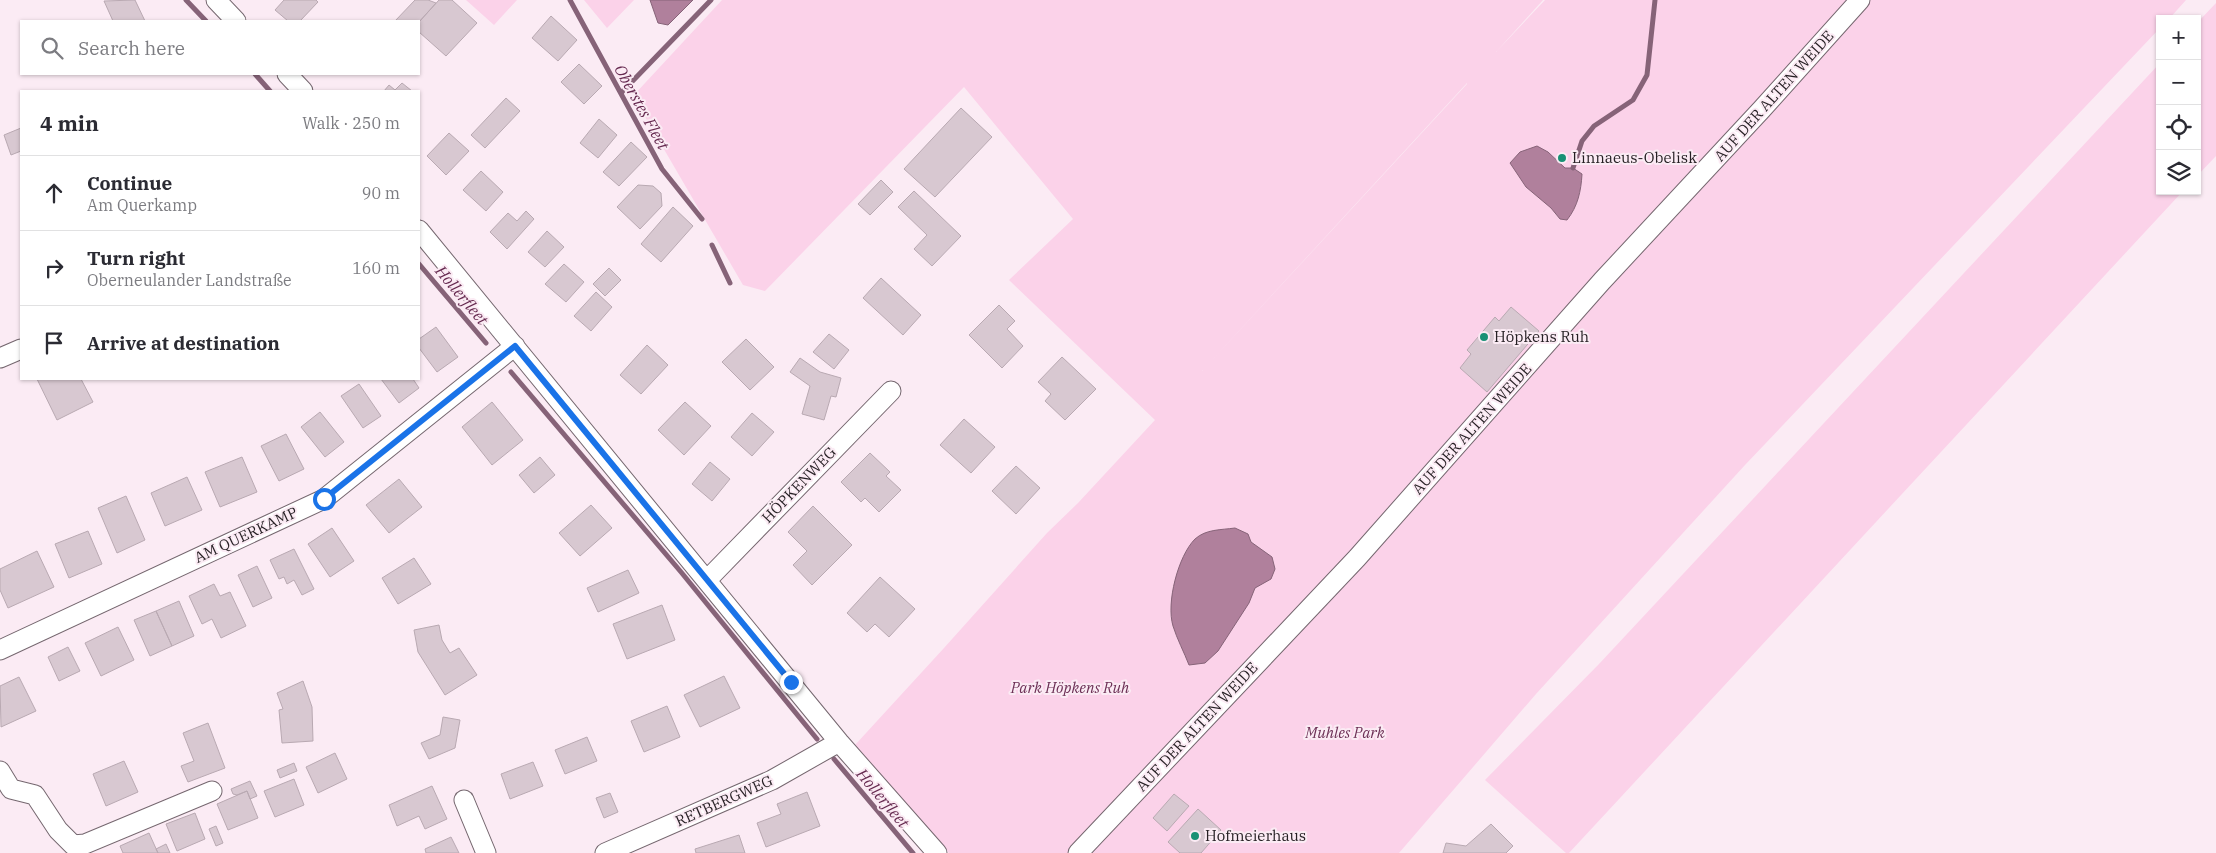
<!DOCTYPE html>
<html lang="en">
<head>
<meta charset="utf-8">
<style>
	:root { --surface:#fff; --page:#f7f7f7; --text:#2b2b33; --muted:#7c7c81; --line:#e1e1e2 }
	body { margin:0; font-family:"IBM Plex Serif",serif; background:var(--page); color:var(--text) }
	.controls { position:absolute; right:15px; top:15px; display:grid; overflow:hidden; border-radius:0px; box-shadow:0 1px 4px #0004 }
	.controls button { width:45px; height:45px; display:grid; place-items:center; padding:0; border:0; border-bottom:1px solid var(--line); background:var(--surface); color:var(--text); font:25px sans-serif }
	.stop { position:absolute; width:15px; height:15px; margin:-11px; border:4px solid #1a73e8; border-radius:50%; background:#fff }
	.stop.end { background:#1a73e8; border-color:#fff; box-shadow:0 1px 5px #0008 }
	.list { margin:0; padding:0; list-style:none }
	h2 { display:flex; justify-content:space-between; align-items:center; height:65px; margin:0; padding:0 20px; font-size:21px }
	h2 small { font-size:16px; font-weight:400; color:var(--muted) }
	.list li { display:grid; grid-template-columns:32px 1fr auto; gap:15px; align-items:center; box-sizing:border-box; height:75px; padding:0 20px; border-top:1px solid var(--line) }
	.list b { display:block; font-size:19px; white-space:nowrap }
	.list p { margin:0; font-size:16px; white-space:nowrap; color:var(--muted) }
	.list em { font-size:16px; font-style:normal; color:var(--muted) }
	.icon { flex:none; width:28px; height:28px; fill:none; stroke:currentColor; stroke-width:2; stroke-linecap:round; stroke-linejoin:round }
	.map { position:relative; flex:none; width:2216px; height:853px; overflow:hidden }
	.search { position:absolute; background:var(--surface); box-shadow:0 1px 4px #0004; left:20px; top:20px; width:400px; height:55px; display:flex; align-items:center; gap:12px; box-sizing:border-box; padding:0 18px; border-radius:0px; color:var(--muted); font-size:19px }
	.panel { position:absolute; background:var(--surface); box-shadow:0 1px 4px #0004; left:20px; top:90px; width:400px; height:290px; border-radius:0px }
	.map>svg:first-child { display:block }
</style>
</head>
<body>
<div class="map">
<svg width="2216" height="853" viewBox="0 0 2216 853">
	<rect width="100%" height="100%" fill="#fbebf4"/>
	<path fill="#fbd2e9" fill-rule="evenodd" d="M 466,0 L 517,0 L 494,25 Z
		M 584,0 L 634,0 L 607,28 Z
		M 722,0 L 1543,0 L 1496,52 L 1545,0 L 2186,0 L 2169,19 L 2160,19 L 2160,28 L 1745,465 L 1536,694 L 1399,853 L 949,853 L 855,745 L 944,648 L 1047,533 L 1078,503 L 1155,420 L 1009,280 L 1073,219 L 964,87 L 765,291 L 743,285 L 633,96 ZM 1467,84 L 1202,371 L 1467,83 Z
		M 2216,3 L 2216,156 L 2197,176 L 2197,23 Z
		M 2160,63 L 2160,191 L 2183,191 L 1569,853 L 1566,853 L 1485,780 L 1599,664 Z"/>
	<path fill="#b0809c" stroke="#866378" d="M 650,0 L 693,0 L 668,25 L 658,23 Z
		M 1537,146 L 1548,152 L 1565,168 L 1573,168 L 1582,174 C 1581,191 1578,206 1567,220 L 1560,219 L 1551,208 L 1526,187 L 1510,163 L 1520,152 Z
		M 1235,528 L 1248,534 L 1251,542 L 1272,557 L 1275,569 L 1271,579 L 1255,588 L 1249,603 L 1218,651 L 1205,663 L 1189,665 C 1184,652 1177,639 1173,626 C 1166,603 1178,556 1195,539 C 1206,529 1221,530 1235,528 Z"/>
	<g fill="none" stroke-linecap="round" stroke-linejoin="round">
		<path stroke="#866378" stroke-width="5" d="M 186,0 L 206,21
			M 570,0 L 662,169 L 702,219
			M 255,74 L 270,91
			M 621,93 L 711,0
			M 1573,168 L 1582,141 L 1594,126 L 1633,100 L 1647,75 L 1655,0
			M 712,245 L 730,283
			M 419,264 L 486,343
			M 511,372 L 681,572 L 817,739
			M 834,759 L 913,853"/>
	</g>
	<path fill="#d8c8d1" stroke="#b9a9b2" d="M 135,0 L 145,21 L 113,21 L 104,1 Z
		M 284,0 L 316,0 L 318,2 L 300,21 L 288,21 L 275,10 Z
		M 415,0 L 428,0 L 436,3 L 419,22 L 395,21 Z
		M 439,0 L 452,0 L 477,23 L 446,56 L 419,32 L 419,22 Z
		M 551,16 L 577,40 L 558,61 L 532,38 Z
		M 579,64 L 602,86 L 584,104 L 561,82 Z
		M 402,83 L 412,91 L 384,91 L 389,85 L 395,90 Z
		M 506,98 L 520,111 L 485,148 L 471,135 Z
		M 961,108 L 992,137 L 935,197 L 904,169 Z
		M 599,119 L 617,135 L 598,158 L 580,143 Z
		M 21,128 L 21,151 L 11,155 L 4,135 Z
		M 449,133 L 469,151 L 446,175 L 427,156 Z
		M 631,142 L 647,157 L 619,186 L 603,172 Z
		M 481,171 L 503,192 L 486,211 L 463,190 Z
		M 881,180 L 893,192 L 870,215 L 858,204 Z
		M 638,185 L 653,186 L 661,193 L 662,206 L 640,229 L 617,207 Z
		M 914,191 L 961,236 L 932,266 L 914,249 L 927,235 L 898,207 Z
		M 673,207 L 693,226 L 661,262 L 641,244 Z
		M 526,211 L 534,219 L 507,249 L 490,232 L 508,213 L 517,221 Z
		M 547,231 L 564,247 L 545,267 L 528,252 Z
		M 564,264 L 584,282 L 566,302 L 545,284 Z
		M 609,268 L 621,280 L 605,296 L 593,284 Z
		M 881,278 L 921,315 L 903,335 L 863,298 Z
		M 596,292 L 612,307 L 591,331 L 574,316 Z
		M 999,305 L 1015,321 L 1007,329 L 1023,346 L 1002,368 L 969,335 Z
		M 1511,307 L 1539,331 L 1487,392 L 1460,368 L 1471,354 L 1467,350 L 1495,317 L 1499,321 Z
		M 436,327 L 458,357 L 437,372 L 419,348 L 419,339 Z
		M 829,334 L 849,350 L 834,369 L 813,352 Z
		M 746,339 L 774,367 L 750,390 L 722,362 Z
		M 647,345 L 668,365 L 641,394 L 620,375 Z
		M 1062,357 L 1096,389 L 1065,420 L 1045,401 L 1051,394 L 1038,382 Z
		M 800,358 L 820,372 L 841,378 L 836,397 L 831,396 L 824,420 L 802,414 L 810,386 L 790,372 Z
		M 37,379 L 81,379 L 93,402 L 57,420 Z
		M 381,379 L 413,379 L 419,388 L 399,403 Z
		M 359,384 L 381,416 L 363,428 L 341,396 Z
		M 492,402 L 523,440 L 492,465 L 462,427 Z
		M 685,402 L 711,426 L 684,455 L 658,430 Z
		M 320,412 L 344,442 L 325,457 L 301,427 Z
		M 752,413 L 774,432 L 752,456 L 731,437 Z
		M 964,419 L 995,447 L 971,473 L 940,445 Z
		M 286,434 L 304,469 L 279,481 L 261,446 Z
		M 870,453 L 890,472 L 886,476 L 901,490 L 879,512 L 865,498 L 861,502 L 841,482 Z
		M 242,457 L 257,492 L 220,507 L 205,472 Z
		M 540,457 L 555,475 L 534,493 L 519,475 Z
		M 710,462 L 730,479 L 712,501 L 692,484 Z
		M 1016,466 L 1040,488 L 1016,514 L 992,491 Z
		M 187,477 L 202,510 L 165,526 L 151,493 Z
		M 399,479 L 422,507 L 389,533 L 366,505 Z
		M 126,496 L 145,540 L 117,553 L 98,508 Z
		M 591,505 L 612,528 L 580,556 L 559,533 Z
		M 813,506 L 852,545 L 812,585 L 793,565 L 807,551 L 788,532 Z
		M 332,528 L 354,561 L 330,577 L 308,544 Z
		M 88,531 L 102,564 L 69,578 L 55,544 Z
		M 294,549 L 314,589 L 302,595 L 294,580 L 287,584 L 284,577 L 279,579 L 270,560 Z
		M 37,551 L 54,587 L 8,608 L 0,590 L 0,569 Z
		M 414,558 L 431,584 L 398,604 L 382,578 Z
		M 257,566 L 272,598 L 253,607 L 238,575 Z
		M 628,570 L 639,593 L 598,612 L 587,588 Z
		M 880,577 L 915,609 L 889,637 L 875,624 L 867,632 L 847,613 Z
		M 214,584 L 220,596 L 230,592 L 246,626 L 221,638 L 212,619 L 202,624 L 189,596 Z
		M 179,601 L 194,636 L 172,646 L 156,611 Z
		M 662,605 L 675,640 L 627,659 L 613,624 Z
		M 156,611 L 172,646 L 150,656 L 134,620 Z
		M 439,625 L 442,640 L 450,653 L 459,648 L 477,675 L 445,695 L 418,652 L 414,630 Z
		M 118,627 L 134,660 L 101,676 L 85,643 Z
		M 68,647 L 80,671 L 59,681 L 48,657 Z
		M 724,676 L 740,708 L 700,727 L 684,695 Z
		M 19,677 L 36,711 L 1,727 L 0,686 Z
		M 303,681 L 312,707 L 313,741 L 282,743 L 279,710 L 283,709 L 277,693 Z
		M 667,706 L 680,737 L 644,752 L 631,721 Z
		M 443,717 L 460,720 L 455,748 L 429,759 L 421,743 L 440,735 Z
		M 208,723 L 225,768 L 188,782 L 181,766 L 194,761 L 183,733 Z
		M 587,737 L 597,761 L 565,774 L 555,750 Z
		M 335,753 L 347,779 L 318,793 L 306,767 Z
		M 124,761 L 138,792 L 106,806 L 93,774 Z
		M 533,762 L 543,786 L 510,799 L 501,774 Z
		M 294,763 L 297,771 L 280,778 L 277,770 Z
		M 294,779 L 304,805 L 275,817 L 264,791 Z
		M 250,781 L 257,796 L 250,799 L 247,791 L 237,795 L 233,794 L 231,789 Z
		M 432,786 L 447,819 L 425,829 L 419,816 L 397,826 L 389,805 Z
		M 247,791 L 258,818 L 228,830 L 217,804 Z
		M 807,792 L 820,826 L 766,847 L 757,823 L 781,814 L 777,804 Z
		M 610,793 L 618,812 L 604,818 L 596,798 Z
		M 1174,794 L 1189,806 L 1167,831 L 1153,818 Z
		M 1198,809 L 1221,830 L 1201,853 L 1180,853 L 1168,842 Z
		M 195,813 L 205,839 L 177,851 L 166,824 Z
		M 1491,824 L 1513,846 L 1506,853 L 1443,853 L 1446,843 L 1466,846 Z
		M 216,826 L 223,843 L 216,846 L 209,829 Z
		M 149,833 L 158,853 L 123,853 L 120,846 Z
		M 739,835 L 745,853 L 696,853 L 695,849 Z
		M 451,837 L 459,853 L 426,853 L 425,849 Z
		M 166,844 L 170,853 L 158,853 L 156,849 Z"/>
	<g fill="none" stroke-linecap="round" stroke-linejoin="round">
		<g stroke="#75676f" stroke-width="21">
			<path id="minor" d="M 216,0 L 236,21
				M 287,74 L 303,91
				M 419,230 L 839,742 L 937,853
				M 0,358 L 21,349
				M 707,580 L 891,391
				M 0,650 L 324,499 L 515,346
				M 0,771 L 11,789 L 35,795 L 58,830 L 73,845 L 85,844 L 212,791
				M 464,800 L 486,853
				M 605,853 L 772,780 L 839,742
				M 1078,853 L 1357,558 L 1602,281 L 1762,109 L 1860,0"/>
		</g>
		<use href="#minor" stroke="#fff" stroke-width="19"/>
	</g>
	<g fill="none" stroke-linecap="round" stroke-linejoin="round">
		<path stroke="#1a73e8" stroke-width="6" d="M 324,499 L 515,346 L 791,682"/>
	</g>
	<g fill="#199175" stroke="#fbebf4" stroke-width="2">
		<circle cx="1562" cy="158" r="5"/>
		<circle cx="1484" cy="337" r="5"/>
		<circle cx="1195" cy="836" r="5"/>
	</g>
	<g text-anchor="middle" stroke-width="4" stroke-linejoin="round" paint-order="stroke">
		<g font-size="15" fill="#251f23" stroke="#fbebf4">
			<text transform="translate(1774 96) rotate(-48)" y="5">AUF DER ALTEN WEIDE</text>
			<text transform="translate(1472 429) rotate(-48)" y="5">AUF DER ALTEN WEIDE</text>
			<text transform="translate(799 485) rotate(-46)" y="5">HÖPKENWEG</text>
			<text transform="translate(246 535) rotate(-25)" y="5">AM QUERKAMP</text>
			<text transform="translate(1197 727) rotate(-47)" y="5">AUF DER ALTEN WEIDE</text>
			<text transform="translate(724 801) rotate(-24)" y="5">RETBERGWEG</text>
		</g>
		<g font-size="15" fill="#251f23" stroke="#fbebf4" text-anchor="start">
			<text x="1572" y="163">Linnaeus-Obelisk</text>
			<text x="1494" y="342">Höpkens Ruh</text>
			<text x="1205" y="841">Hofmeierhaus</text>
		</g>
		<g font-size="15" font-style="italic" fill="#6d3056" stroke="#fbebf4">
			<text x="1070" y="693">Park Höpkens Ruh</text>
			<text x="1345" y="738">Muhles Park</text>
		</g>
		<g font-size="16" font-style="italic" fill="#662a50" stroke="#fbebf4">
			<text transform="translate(642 107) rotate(61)" y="6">Oberstes Fleet</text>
			<text transform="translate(462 295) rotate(50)" y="6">Hollerfleet</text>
			<text transform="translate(883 798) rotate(50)" y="6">Hollerfleet</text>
		</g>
	</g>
</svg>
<div class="controls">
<button>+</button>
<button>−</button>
<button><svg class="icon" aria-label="locate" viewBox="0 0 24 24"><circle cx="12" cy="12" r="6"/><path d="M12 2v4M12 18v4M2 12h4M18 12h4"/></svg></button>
<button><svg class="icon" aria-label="layers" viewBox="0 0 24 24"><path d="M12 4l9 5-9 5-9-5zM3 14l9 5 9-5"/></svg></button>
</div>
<div class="stop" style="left:324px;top:499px"></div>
<div class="stop end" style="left:791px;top:682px"></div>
<div class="search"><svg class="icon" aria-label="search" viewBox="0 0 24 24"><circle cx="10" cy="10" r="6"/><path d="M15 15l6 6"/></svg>Search here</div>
<section class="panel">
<h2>4 min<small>Walk · 250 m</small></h2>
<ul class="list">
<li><svg class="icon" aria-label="ahead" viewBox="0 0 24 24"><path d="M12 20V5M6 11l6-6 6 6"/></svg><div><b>Continue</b><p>Am Querkamp</p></div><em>90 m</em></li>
<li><svg class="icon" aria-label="right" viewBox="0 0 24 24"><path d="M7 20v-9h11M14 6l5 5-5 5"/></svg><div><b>Turn right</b><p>Oberneulander Landstraße</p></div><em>160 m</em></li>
<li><svg class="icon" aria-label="arrive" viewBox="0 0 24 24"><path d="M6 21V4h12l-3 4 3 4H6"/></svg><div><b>Arrive at destination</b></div></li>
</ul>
</section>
</div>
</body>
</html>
